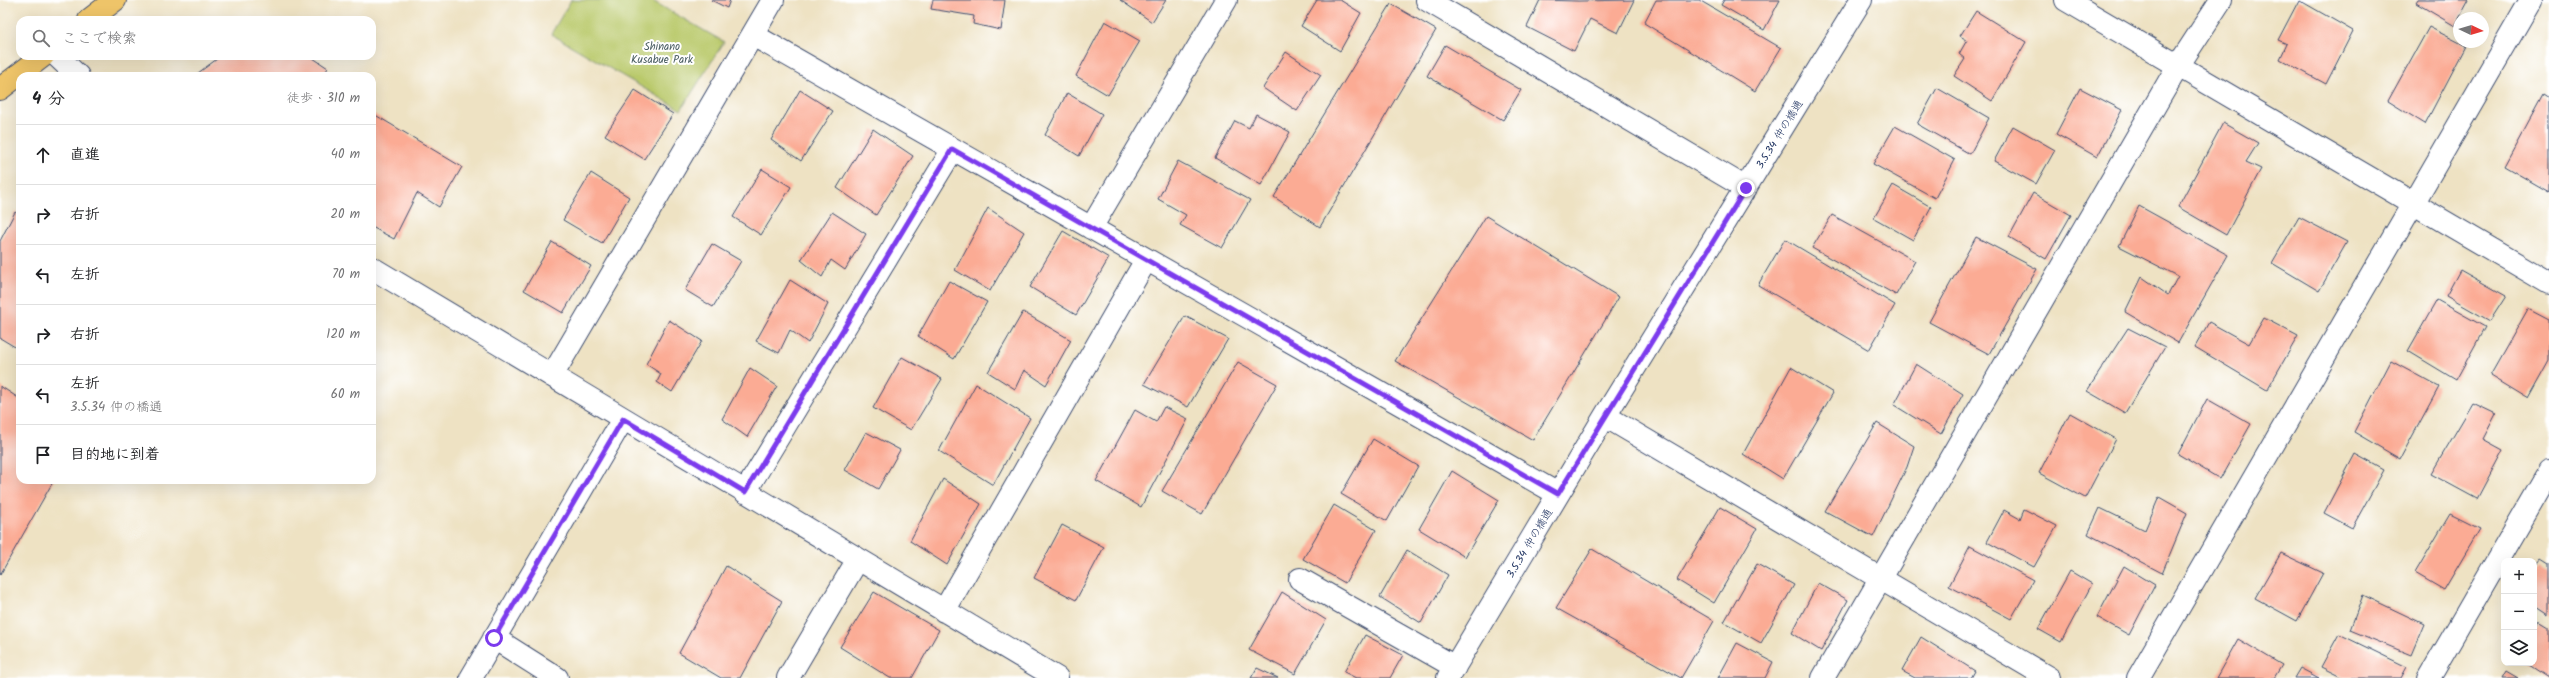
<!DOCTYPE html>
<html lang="ja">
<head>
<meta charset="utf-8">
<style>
	:root { --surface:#fff; --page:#f2f2f2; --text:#202124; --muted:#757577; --line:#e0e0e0 }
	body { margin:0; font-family:Kalam,"Klee One",sans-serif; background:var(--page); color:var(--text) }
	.controls { position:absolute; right:12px; bottom:12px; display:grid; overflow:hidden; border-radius:8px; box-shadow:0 4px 16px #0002 }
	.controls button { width:36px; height:36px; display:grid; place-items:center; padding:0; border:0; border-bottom:1px solid var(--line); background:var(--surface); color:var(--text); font:20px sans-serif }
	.compass { position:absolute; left:2453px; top:12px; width:36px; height:36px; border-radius:50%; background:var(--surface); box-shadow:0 4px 16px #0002; rotate:94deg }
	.stop { position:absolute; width:12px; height:12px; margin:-9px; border:3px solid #7c3aed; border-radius:50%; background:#fff }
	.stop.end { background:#7c3aed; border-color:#fff; box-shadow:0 1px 4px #0008 }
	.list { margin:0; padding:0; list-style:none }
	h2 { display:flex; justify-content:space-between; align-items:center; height:52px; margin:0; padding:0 16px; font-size:17px }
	h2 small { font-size:13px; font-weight:400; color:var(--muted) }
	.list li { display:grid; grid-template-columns:26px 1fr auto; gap:12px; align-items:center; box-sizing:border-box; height:60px; padding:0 16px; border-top:1px solid var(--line) }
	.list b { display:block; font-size:15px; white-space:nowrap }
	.list p { margin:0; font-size:13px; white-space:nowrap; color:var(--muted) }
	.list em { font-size:13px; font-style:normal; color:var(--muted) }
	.icon { flex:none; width:22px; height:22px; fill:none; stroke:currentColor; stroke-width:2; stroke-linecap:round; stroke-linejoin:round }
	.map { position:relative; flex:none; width:2549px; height:678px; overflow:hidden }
	.search { position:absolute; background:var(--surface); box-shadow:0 4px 16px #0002; left:16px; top:16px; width:360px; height:44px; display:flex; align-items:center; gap:10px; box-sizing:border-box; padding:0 14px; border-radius:12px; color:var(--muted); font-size:15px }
	.panel { position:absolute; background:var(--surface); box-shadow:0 4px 16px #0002; left:16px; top:72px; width:360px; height:412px; border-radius:12px }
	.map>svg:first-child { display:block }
</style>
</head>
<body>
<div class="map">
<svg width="2549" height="678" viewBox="0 0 2549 678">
	<rect width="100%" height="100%" fill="#fff"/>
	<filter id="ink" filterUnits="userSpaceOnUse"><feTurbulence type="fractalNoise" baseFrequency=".025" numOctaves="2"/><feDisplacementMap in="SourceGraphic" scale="8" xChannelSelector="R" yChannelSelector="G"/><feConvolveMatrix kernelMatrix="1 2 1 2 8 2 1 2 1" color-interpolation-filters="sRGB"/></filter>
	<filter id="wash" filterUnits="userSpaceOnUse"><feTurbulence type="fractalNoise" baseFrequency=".012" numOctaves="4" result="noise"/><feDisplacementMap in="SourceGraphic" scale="16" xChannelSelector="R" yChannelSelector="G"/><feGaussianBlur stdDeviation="0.9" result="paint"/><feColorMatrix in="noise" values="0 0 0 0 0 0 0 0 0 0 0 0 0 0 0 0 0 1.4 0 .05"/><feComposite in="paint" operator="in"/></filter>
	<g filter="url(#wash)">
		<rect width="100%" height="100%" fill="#eee2c3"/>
		<path fill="#b9c96b" stroke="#6a7c64" d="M 571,0 L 651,0 L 724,42 L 681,110 L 551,34 Z"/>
		<g id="blocks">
			<path fill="#fbab94" d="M 711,0 L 730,0 L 727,8 Z
				M 933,0 L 1005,0 L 1001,30 L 973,24 L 974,16 L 931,9 Z
				M 1120,0 L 1166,0 L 1152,22 Z
				M 1317,0 L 1340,0 L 1361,13 L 1340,51 L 1301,26 Z
				M 1540,0 L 1578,1 L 1634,0 L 1618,33 L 1590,19 L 1574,51 L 1527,27 Z
				M 1656,0 L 1699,0 L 1781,48 L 1755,91 L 1644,23 Z
				M 1724,0 L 1780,0 L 1764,30 L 1721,5 Z
				M 2299,0 L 2353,31 L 2326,84 L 2280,59 L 2287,44 L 2278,40 Z
				M 2418,0 L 2469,0 L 2455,26 L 2416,3 Z
				M 1391,4 L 1436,30 L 1320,227 L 1274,197 Z
				M 1976,11 L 2026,42 L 1992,101 L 1954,76 L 1965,59 L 1959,54 L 1967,40 L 1960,36 Z
				M 1105,21 L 1140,41 L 1108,95 L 1076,76 Z
				M 2429,27 L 2466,46 L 2425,124 L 2388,101 Z
				M 1445,45 L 1521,90 L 1503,120 L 1427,76 Z
				M 1286,52 L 1321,75 L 1297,111 L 1263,88 Z
				M 221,56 L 310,56 L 328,68 L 323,76 L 194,76 Z
				M 1937,88 L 1989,118 L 1970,154 L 1917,124 Z
				M 2080,88 L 2122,110 L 2097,157 L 2056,134 Z
				M 635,90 L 673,114 L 644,159 L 605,135 Z
				M 800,90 L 833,111 L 801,161 L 771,140 Z
				M 1067,93 L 1102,114 L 1079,156 L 1045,135 Z
				M 2543,94 L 2549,98 L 2549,192 L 2504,166 Z
				M 372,113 L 462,167 L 439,207 L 417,193 L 394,239 L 372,227 Z
				M 1256,114 L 1290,132 L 1261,185 L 1215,158 L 1235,121 L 1249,128 Z
				M 2223,123 L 2258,143 L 2246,162 L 2261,169 L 2226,235 L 2178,207 Z
				M 1895,126 L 1955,160 L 1935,198 L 1873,164 Z
				M 2013,126 L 2055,150 L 2036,184 L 1994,161 Z
				M 873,129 L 913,156 L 876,215 L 837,188 Z
				M 1178,161 L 1250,200 L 1222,248 L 1180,225 L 1186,215 L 1158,199 Z
				M 762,169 L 791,187 L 761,235 L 733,217 Z
				M 591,173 L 629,197 L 602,243 L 563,220 Z
				M 1893,185 L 1931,207 L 1913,240 L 1874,218 Z
				M 2033,193 L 2071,215 L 2046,259 L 2009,237 Z
				M 2139,206 L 2228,255 L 2178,343 L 2125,312 L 2142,277 L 2168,295 L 2178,276 L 2119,246 Z
				M 988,208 L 1024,232 L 990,291 L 955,270 Z
				M 15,212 L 20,215 L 20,350 L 0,338 L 0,241 Z
				M 832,212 L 866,234 L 845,270 L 831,260 L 822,277 L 801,260 Z
				M 1832,215 L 1915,261 L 1896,295 L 1812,248 Z
				M 1486,216 L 1619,297 L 1533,440 L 1395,361 Z
				M 2299,217 L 2347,242 L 2319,291 L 2272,263 Z
				M 1063,231 L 1109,258 L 1076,315 L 1030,287 Z
				M 1976,237 L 2037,269 L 1989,354 L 1929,322 Z
				M 1785,239 L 1895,305 L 1869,350 L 1758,285 Z
				M 552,242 L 591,266 L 563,313 L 524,290 Z
				M 712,244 L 741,261 L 713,307 L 685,290 Z
				M 2460,270 L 2506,296 L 2490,321 L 2446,296 Z
				M 790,280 L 828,304 L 808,343 L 790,330 L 779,353 L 756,341 Z
				M 949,281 L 987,302 L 954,359 L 918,336 Z
				M 2437,300 L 2485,327 L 2456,380 L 2408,351 Z
				M 2528,309 L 2549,320 L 2549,361 L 2528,399 L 2490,376 Z
				M 1023,312 L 1071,340 L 1046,385 L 1024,370 L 1015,389 L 988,372 Z
				M 1185,316 L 1228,339 L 1188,407 L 1144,384 Z
				M 2264,318 L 2298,336 L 2267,390 L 2195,347 L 2209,322 L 2249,344 Z
				M 669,320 L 702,341 L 672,392 L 657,382 L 661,374 L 646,364 Z
				M 2128,328 L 2165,347 L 2125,413 L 2087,391 Z
				M 902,357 L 942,379 L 911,430 L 873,408 Z
				M 2391,361 L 2439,387 L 2400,459 L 2354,432 Z
				M 1238,362 L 1277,384 L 1202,514 L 1162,491 Z
				M 1916,364 L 1963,394 L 1941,434 L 1894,405 Z
				M 1791,367 L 1833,393 L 1783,479 L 1743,454 Z
				M 750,368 L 777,386 L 747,437 L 722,419 Z
				M 976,384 L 1030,418 L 993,485 L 939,451 Z
				M 0,386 L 20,399 L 20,480 L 54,480 L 0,575 Z
				M 2207,399 L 2251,424 L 2220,479 L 2178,454 Z
				M 2473,403 L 2496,414 L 2483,439 L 2503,450 L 2477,499 L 2431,474 Z
				M 1164,407 L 1188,419 L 1141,507 L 1096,481 L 1135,410 L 1156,422 Z
				M 2070,413 L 2116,439 L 2085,498 L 2039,473 Z
				M 1877,423 L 1914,446 L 1907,467 L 1873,537 L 1825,511 Z
				M 866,432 L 900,450 L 878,489 L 845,470 Z
				M 1373,439 L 1418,466 L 1387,521 L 1341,494 Z
				M 2355,454 L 2384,470 L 2352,528 L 2324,513 Z
				M 1452,471 L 1499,500 L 1465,557 L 1419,529 Z
				M 943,479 L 981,504 L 947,565 L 910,541 Z
				M 2159,497 L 2187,513 L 2162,573 L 2088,534 L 2100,508 L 2145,530 Z
				M 1334,505 L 1376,530 L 1345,583 L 1303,559 Z
				M 1720,507 L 1757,529 L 1714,603 L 1677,580 Z
				M 2024,509 L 2057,526 L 2034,567 L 1987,542 L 2004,510 L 2020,519 Z
				M 2450,514 L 2480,529 L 2444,590 L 2415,573 Z
				M 1062,525 L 1104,547 L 1076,600 L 1034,578 Z
				M 1970,546 L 2033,580 L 2011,619 L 1949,586 Z
				M 1592,549 L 1714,621 L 1681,678 L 1556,608 Z
				M 1407,550 L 1448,575 L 1421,623 L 1380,597 Z
				M 2281,553 L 2323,573 L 2297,621 L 2255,598 Z
				M 2541,559 L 2549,564 L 2549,614 L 2534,604 L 2534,569 Z
				M 1757,564 L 1794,585 L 1761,643 L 1724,622 Z
				M 726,566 L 782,601 L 740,678 L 721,678 L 679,653 Z
				M 2124,566 L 2155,585 L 2129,635 L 2097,617 Z
				M 2070,571 L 2092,584 L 2061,642 L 2038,629 Z
				M 1818,583 L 1848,600 L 1821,651 L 1792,633 Z
				M 874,592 L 939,630 L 912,678 L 890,678 L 840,647 Z
				M 1282,592 L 1326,620 L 1295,674 L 1249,650 Z
				M 2363,595 L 2424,624 L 2411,655 L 2350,630 Z
				M 2539,621 L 2549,627 L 2549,678 L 2526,663 L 2534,663 L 2534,630 Z
				M 2339,634 L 2407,667 L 2401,678 L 2343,678 L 2321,667 Z
				M 1365,635 L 1403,655 L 1390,678 L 1356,678 L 1344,672 Z
				M 1921,637 L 1975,671 L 1971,678 L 1915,678 L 1902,671 Z
				M 2238,639 L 2282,665 L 2274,678 L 2216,678 Z
				M 1737,643 L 1773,662 L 1765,678 L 1718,678 Z
				M 1257,668 L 1278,678 L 1251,678 Z
				M 2300,668 L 2319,678 L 2294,678 Z
				M 2506,671 L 2518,678 L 2502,678 Z"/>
		</g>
	</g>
	<g filter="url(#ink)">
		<use href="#blocks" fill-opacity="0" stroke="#3b4a6d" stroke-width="1"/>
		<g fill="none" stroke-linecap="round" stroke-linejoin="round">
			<g stroke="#3b4a6d" stroke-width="24">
				<path id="minor" d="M 1427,0 L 1746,188
					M 2066,0 L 2549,283
					M 753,35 L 1558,494
					M 57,56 L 78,76
					M 1091,228 L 1226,0
					M 372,268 L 1057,678
					M 552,376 L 773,0
					M 1605,416 L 2049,678
					M 745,492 L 953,149
					M 1300,579 L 1455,667
					M 944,611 L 1146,260
					M 494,638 L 557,678
					M 471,678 L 623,419
					M 788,678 L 858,559
					M 1448,678 L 1605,416 L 1861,0
					M 1823,678 L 2178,66 L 2221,0
					M 2138,678 L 2531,0
					M 2429,678 L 2549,471"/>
			</g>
			<g stroke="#3b4a6d" stroke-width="24">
				<path id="highway" d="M 89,20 L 115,0
					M 0,89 L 43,56"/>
			</g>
			<use href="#minor" stroke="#fff" stroke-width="22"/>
			<use href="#highway" stroke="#eec469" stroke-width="22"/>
		</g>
	</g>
	<g fill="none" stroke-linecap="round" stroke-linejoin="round" filter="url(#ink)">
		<path stroke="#7c3aed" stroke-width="5" d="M 494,638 L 623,419 L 745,492 L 952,149 L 1558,494 L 1746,188"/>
	</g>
	<g text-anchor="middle" stroke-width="4" stroke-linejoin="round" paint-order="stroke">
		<g font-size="11" fill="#4a5d62" stroke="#fff">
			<text x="662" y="50">Shinano<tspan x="662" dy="13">Kusabue Park</tspan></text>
		</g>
		<g font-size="11" fill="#1b2f5e" stroke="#fff">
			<text transform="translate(1779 134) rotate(-58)" y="4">3.5.34 仲の橋通</text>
			<text transform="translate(1529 543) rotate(-59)" y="4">3.5.34 仲の橋通</text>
		</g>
	</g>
</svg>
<div class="controls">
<button>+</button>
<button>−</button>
<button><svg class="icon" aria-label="layers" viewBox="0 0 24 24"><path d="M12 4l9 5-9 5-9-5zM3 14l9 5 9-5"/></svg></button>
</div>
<svg class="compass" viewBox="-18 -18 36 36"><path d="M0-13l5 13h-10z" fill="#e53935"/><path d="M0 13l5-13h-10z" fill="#757577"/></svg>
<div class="stop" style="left:494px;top:638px"></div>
<div class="stop end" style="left:1746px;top:188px"></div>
<div class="search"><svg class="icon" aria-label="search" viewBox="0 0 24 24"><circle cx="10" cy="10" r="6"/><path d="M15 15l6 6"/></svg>ここで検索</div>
<section class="panel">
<h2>4 分<small>徒歩 · 310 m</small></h2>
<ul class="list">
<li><svg class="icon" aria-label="ahead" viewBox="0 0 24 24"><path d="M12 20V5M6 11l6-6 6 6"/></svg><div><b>直進</b></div><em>40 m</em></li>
<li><svg class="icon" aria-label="right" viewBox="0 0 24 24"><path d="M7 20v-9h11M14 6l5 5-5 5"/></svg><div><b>右折</b></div><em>20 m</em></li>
<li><svg class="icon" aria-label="left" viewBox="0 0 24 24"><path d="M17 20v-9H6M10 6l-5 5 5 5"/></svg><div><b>左折</b></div><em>70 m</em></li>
<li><svg class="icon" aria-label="right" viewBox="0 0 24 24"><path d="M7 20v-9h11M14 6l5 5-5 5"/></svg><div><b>右折</b></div><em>120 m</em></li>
<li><svg class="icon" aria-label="left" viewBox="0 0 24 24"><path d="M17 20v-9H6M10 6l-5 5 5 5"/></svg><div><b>左折</b><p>3.5.34 仲の橋通</p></div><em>60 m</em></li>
<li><svg class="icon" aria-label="arrive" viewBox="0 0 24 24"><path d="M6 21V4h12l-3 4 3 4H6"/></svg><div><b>目的地に到着</b></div></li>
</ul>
</section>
</div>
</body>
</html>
